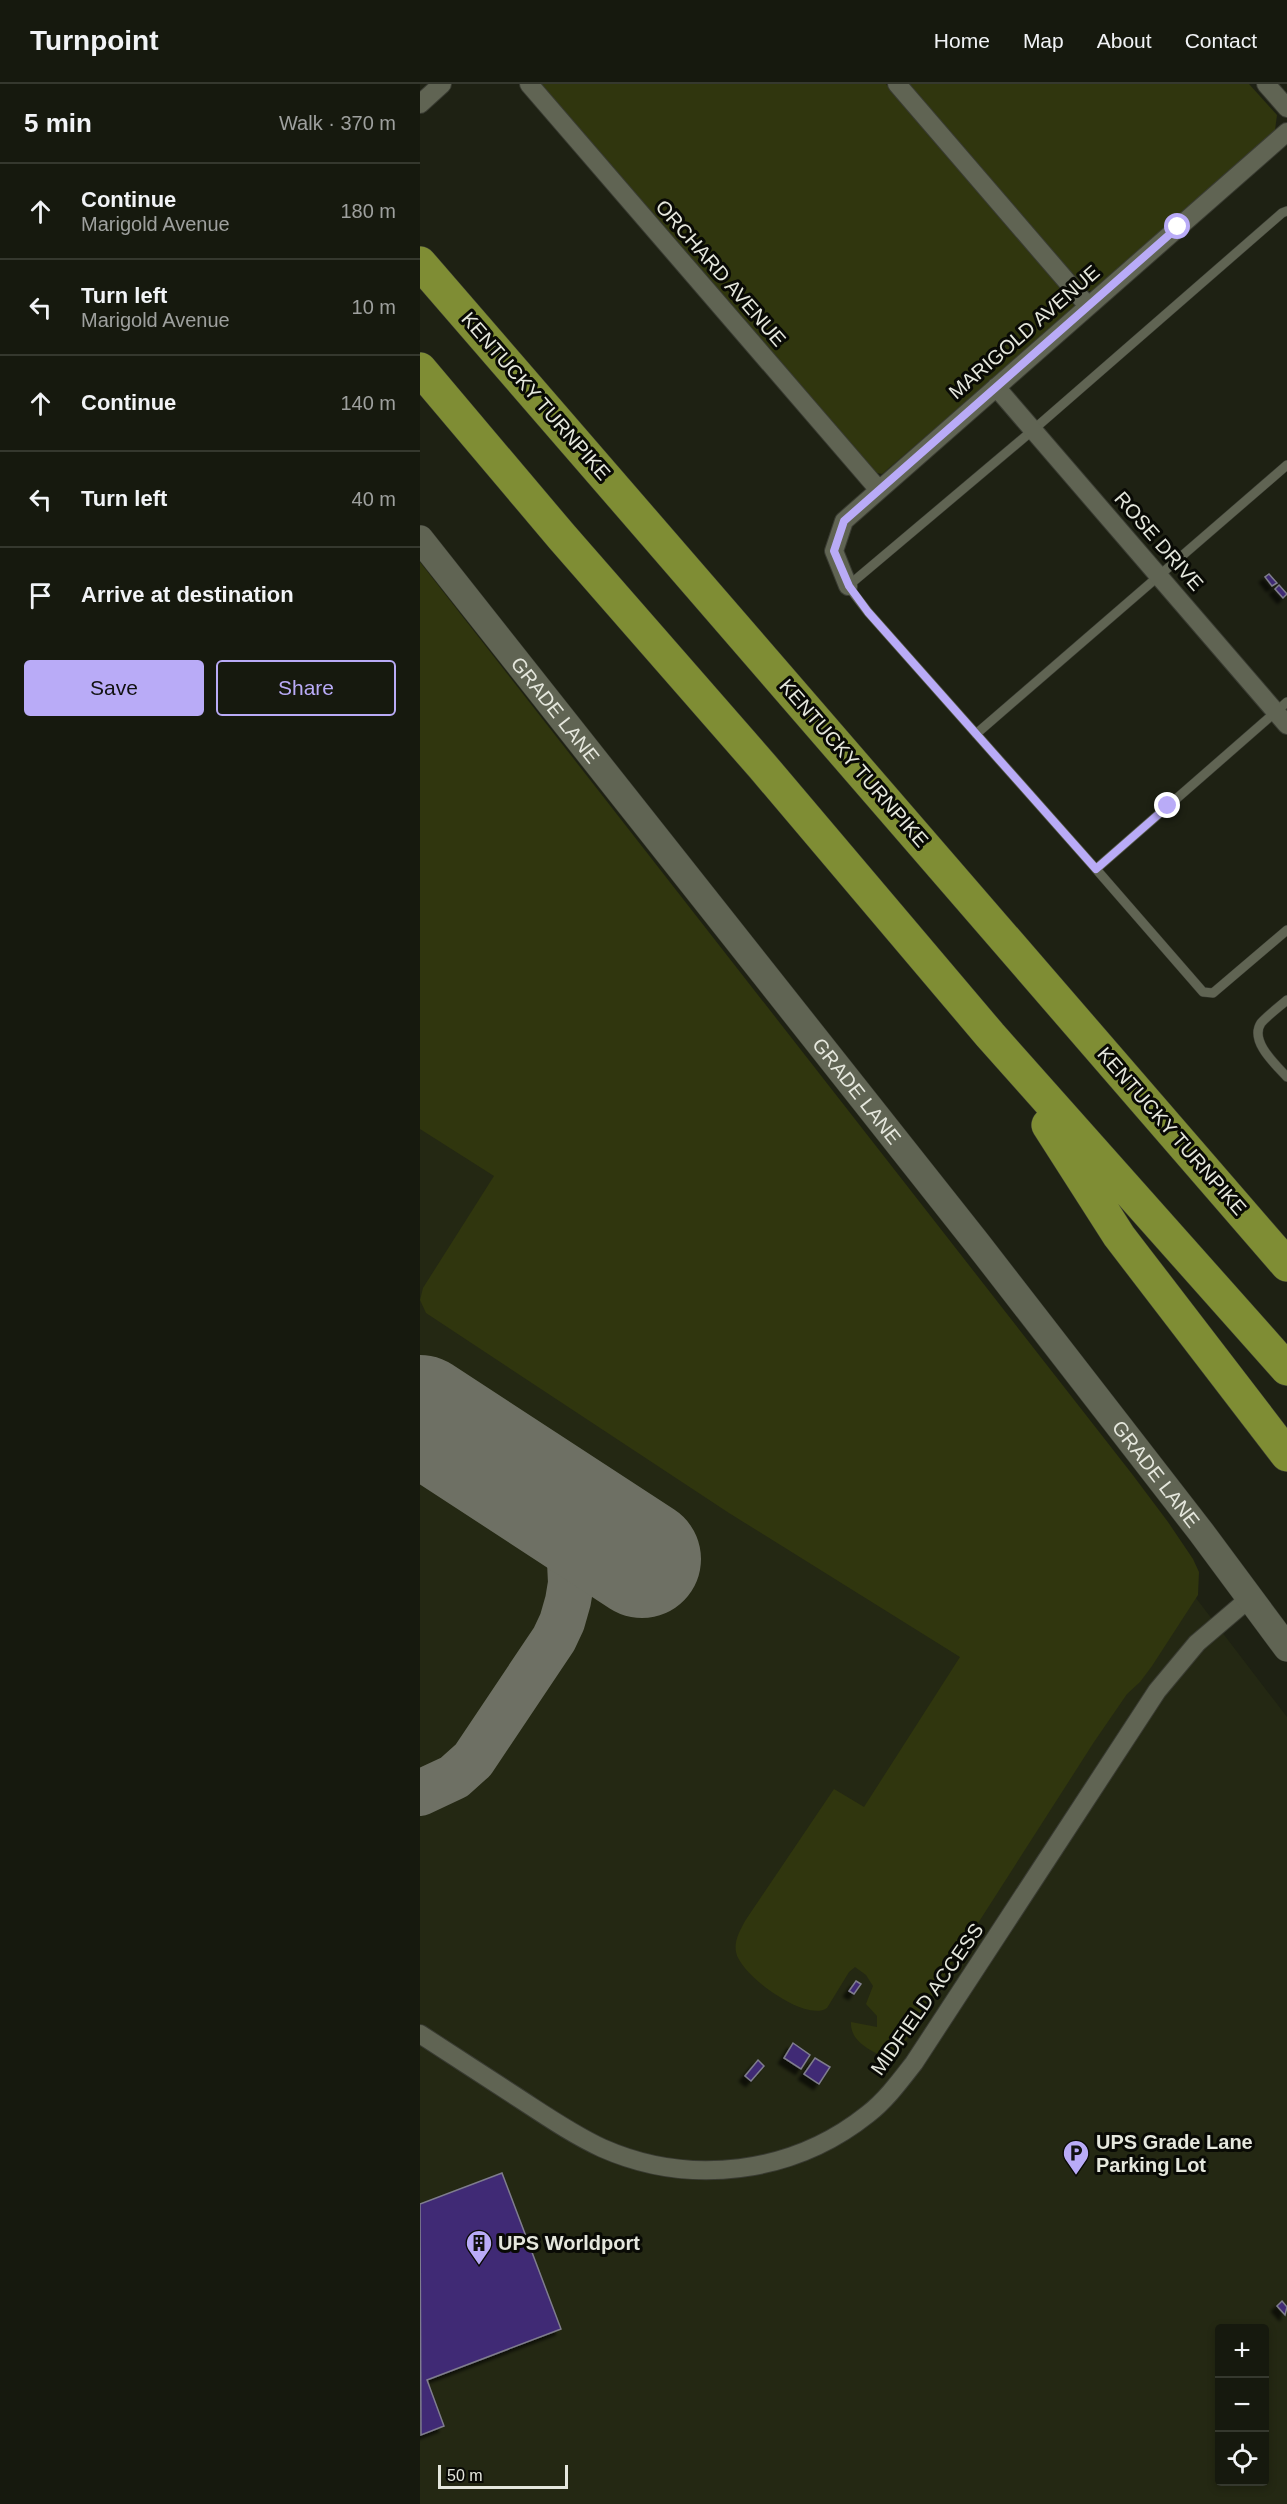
<!DOCTYPE html>
<html lang="en">
<head>
<meta charset="utf-8">
<style>
	:root { --surface:#16190e; --page:#1f2217; --text:#f1f3f6; --muted:#9ea09e; --line:#35382e; --accent:#b9abf7 }
	body { margin:0; font-family:Arial,sans-serif; background:var(--page); color:var(--text) }
	.controls { position:absolute; right:18px; bottom:18px; display:grid; overflow:hidden; border-radius:6px; box-shadow:0 3px 9px #0003 }
	.controls button { width:54px; height:54px; display:grid; place-items:center; padding:0; border:0; border-bottom:2px solid var(--line); background:var(--surface); color:var(--text); font:30px sans-serif }
	.scale { position:absolute; left:18px; bottom:15px; width:130px; box-sizing:border-box; padding-left:6px; border:3px solid #e5e7dd; border-top:0; font-size:16px; line-height:21px; white-space:nowrap; color:#e5e7dd; -webkit-text-stroke:4px #090a05; paint-order:stroke }
	.stop { position:absolute; width:18px; height:18px; margin:-14px; border:4px solid #b9abf7; border-radius:50%; background:#fff }
	.stop.end { background:#b9abf7; border-color:#fff; box-shadow:0 2px 6px #0008 }
	.list { margin:0; padding:0; list-style:none }
	h2 { display:flex; justify-content:space-between; align-items:center; height:78px; margin:0; padding:0 24px; font-size:26px }
	h2 small { font-size:20px; font-weight:400; color:var(--muted) }
	.list li { display:grid; grid-template-columns:39px 1fr auto; gap:18px; align-items:center; box-sizing:border-box; height:96px; padding:0 24px; border-top:2px solid var(--line) }
	.list b { display:block; font-size:22px; white-space:nowrap }
	.list p { margin:0; font-size:20px; white-space:nowrap; color:var(--muted) }
	.list em { font-size:20px; font-style:normal; color:var(--muted) }
	.actions { display:flex; gap:12px; padding:18px 24px }
	.actions a { flex:1; padding:14px 0; border:2px solid var(--accent); border-radius:6px; text-align:center; font-size:21px; color:var(--accent) }
	.actions .main { background:var(--accent); color:#111 }
	.icon { flex:none; width:33px; height:33px; fill:none; stroke:currentColor; stroke-width:2; stroke-linecap:round; stroke-linejoin:round }
	.map { position:relative; flex:none; width:867px; height:2420px; overflow:hidden }
	header { display:flex; align-items:center; gap:36px; box-sizing:border-box; height:84px; padding:0 30px; background:var(--surface); border-bottom:2px solid var(--line) }
	header strong { font-size:28px }
	nav { display:flex; gap:33px; margin-inline-start:auto; font-size:21px }
	main { display:flex }
	aside { flex:1; background:var(--surface) }
	.map>svg:first-child { display:block }
</style>
</head>
<body>
<header>
<strong>Turnpoint</strong>
<nav><a>Home</a><a>Map</a><a>About</a><a>Contact</a></nav>
</header>
<main>
<aside>
<h2>5 min<small>Walk · 370 m</small></h2>
<ul class="list">
<li><svg class="icon" aria-label="ahead" viewBox="0 0 24 24"><path d="M12 20V5M6 11l6-6 6 6"/></svg><div><b>Continue</b><p>Marigold Avenue</p></div><em>180 m</em></li>
<li><svg class="icon" aria-label="left" viewBox="0 0 24 24"><path d="M17 20v-9H6M10 6l-5 5 5 5"/></svg><div><b>Turn left</b><p>Marigold Avenue</p></div><em>10 m</em></li>
<li><svg class="icon" aria-label="ahead" viewBox="0 0 24 24"><path d="M12 20V5M6 11l6-6 6 6"/></svg><div><b>Continue</b></div><em>140 m</em></li>
<li><svg class="icon" aria-label="left" viewBox="0 0 24 24"><path d="M17 20v-9H6M10 6l-5 5 5 5"/></svg><div><b>Turn left</b></div><em>40 m</em></li>
<li><svg class="icon" aria-label="arrive" viewBox="0 0 24 24"><path d="M6 21V4h12l-3 4 3 4H6"/></svg><div><b>Arrive at destination</b></div></li>
</ul>
<div class="actions"><a class="main">Save</a><a>Share</a></div>
</aside>
<div class="map">
<svg width="867" height="2420" viewBox="0 0 867 2420">
	<defs>
		<filter id="shadow"><feDropShadow dx="-5.5" dy="5.5" stdDeviation="1.5" flood-color="#0009"/></filter>
	</defs>
	<rect width="100%" height="100%" fill="#1e2113"/>
	<path fill="#242813" fill-rule="evenodd" d="M 0,499 L 867,1633 L 867,2420 L 0,2420 ZM 800,2244 L 844,2244 L 844,2398 L 800,2398 Z"/>
	<path fill="#30360e" d="M 115,0 L 466,0 L 651,215 L 655,224 L 462,390 L 452,388 Z
		M 485,0 L 829,0 L 857,31 L 855,46 L 675,206 L 668,207 L 662,204 Z
		M 0,478 L 712,1390 L 748,1438 L 773,1475 L 779,1488 L 778,1511 L 732,1582 L 720,1598 L 707,1610 L 674,1658 L 519,1900 L 480,1967 L 469,1976 C 453,1967 430,1959 431,1938 L 457,1943 L 457,1932 L 446,1920 L 453,1902 L 446,1891 L 435,1883 L 429,1888 L 407,1924 C 386,1939 320,1891 316,1868 C 314,1856 320,1847 325,1837 L 414,1705 L 444,1723 L 540,1573 L 309,1429 L 6,1229 L 0,1216 L 3,1204 L 74,1092 L 0,1045 Z"/>
	<g fill="none" stroke-linecap="round" stroke-linejoin="round">
		<path stroke="#6e7064" stroke-width="46" d="M 0,1709 L 34,1693 L 53,1676 L 134,1555 L 142,1538 L 148,1517 L 151,1499 L 150,1478 L 144,1456 L 135,1435 L 102,1397"/>
		<path stroke="#6e7064" stroke-width="118" d="M 0,1330 L 222,1475"/>
	</g>
	<path fill="#402a75" stroke="#7f7d8e" stroke-width="1.5" filter="url(#shadow)" d="M 849,490 L 857,499 L 852,502 L 845,493 Z
		M 859,501 L 867,510 L 863,514 L 855,505 Z
		M 436,1897 L 441,1900 L 434,1910 L 429,1907 Z
		M 373,1959 L 390,1971 L 381,1985 L 364,1974 Z
		M 395,1974 L 410,1983 L 399,2000 L 384,1990 Z
		M 338,1976 L 344,1982 L 331,1997 L 325,1992 Z
		M 82,2089 L 141,2245 L 7,2296 L 24,2342 L 1,2351 L 0,2120 Z
		M 862,2217 L 867,2223 L 865,2231 L 857,2222 Z"/>
	<g fill="none" stroke-linecap="round" stroke-linejoin="round">
		<g stroke="#393b32" stroke-width="10">
			<path id="service" d="M 867,618 L 676,785 L 783,908 L 793,909 L 867,846
				M 556,650 L 867,381
				M 676,785 L 448,528 L 428,502 L 613,346 L 862,129 L 867,127
				M 867,916 C 859,923 848,931 841,939 C 829,957 856,981 867,993"/>
		</g>
		<g stroke="#393b32" stroke-width="20">
			<path id="minor" d="M 109,0 L 459,406
				M 477,0 L 668,222
				M 846,0 L 867,24
				M 0,20 L 22,0
				M 576,303 L 867,641
				M 428,502 L 414,467 L 424,437 L 867,48
				M 0,1950 C 34,1972 69,1995 103,2017 C 129,2034 154,2051 182,2064 C 270,2103 373,2090 448,2030 C 466,2016 480,1997 494,1979 L 737,1607 L 777,1559 L 831,1513"/>
		</g>
		<g stroke="#393b32" stroke-width="28">
			<g id="secondary">
				<path id="s1" d="M 0,455 L 557,1159 L 781,1448 L 867,1564"/>
			</g>
		</g>
		<g stroke="#393b32" stroke-width="34">
			<path id="motorway" d="M 0,179 L 867,1181
				M 0,285 L 142,453 L 343,683 L 570,951 L 867,1285
				M 628,1041 L 699,1152 L 867,1371"/>
		</g>
		<use href="#service" stroke="#606453" stroke-width="9"/>
		<use href="#minor" stroke="#606453" stroke-width="18"/>
		<use href="#secondary" stroke="#606453" stroke-width="27"/>
		<use href="#motorway" stroke="#7f8d34" stroke-width="33"/>
	</g>
	<g fill="none" stroke-linecap="round" stroke-linejoin="round">
		<path stroke="#b9abf7" stroke-width="8" d="M 748,722 L 676,785 L 448,528 L 429,502 L 414,467 L 424,437 L 758,143"/>
	</g>
	<defs>
		<g id="parking-pin" transform="scale(1.35)"><path d="M0 17L-7.5 6A9.5 9.5 0 1 1 7.5 6Z" fill="#b9abf7" stroke="#090a05"/><path d="M-3.5-5.5H1a3.5 3.5 0 0 1 0 7H-1V5.5H-3.5ZM-1-3.4V-.6H.8a1.4 1.4 0 0 0 0-2.8Z" fill="#111"/></g>
		<g id="building-pin" transform="scale(1.35)"><path d="M0 17L-7.5 6A9.5 9.5 0 1 1 7.5 6Z" fill="#b9abf7" stroke="#090a05"/><path d="M-4-6H4V6H1V3H-1V6H-4ZM-2.5-4.3h1.7v1.8h-1.7ZM.8-4.3h1.7v1.8H.8ZM-2.5-1h1.7V.8h-1.7ZM.8-1h1.7V.8H.8Z" fill="#111"/></g>
	</defs>
	<g fill-rule="evenodd">
		<use href="#parking-pin" x="656" y="2069"/>
		<use href="#building-pin" x="59" y="2159"/>
	</g>
	<g text-anchor="middle" stroke-width="6" stroke-linejoin="round" paint-order="stroke">
		<g font-size="20" fill="#e5e7dd" stroke="#090a05">
			<text transform="translate(301 189) rotate(49)" y="7">ORCHARD AVENUE</text>
			<text transform="translate(604 248) rotate(-41)" y="7">MARIGOLD AVENUE</text>
			<text transform="translate(116 312) rotate(49)" y="7">KENTUCKY TURNPIKE</text>
			<text transform="translate(739 457) rotate(49)" y="7">ROSE DRIVE</text>
			<text dy="7" stroke="none"><textPath href="#s1" startOffset="218">GRADE LANE</textPath></text>
			<text transform="translate(434 679) rotate(49)" y="7">KENTUCKY TURNPIKE</text>
			<text dy="7" stroke="none"><textPath href="#s1" startOffset="704">GRADE LANE</textPath></text>
			<text transform="translate(752 1047) rotate(49)" y="7">KENTUCKY TURNPIKE</text>
			<text dy="7" stroke="none"><textPath href="#s1" startOffset="1190">GRADE LANE</textPath></text>
			<text transform="translate(507 1915) rotate(-55)" y="7">MIDFIELD ACCESS</text>
		</g>
		<g font-size="20" font-weight="bold" fill="#e5e7dd" stroke="#090a05" text-anchor="start">
			<text x="676" y="2065">UPS Grade Lane<tspan x="676" dy="23">Parking Lot</tspan></text>
			<text x="78" y="2166">UPS Worldport</text>
		</g>
	</g>
</svg>
<div class="controls">
<button>+</button>
<button>−</button>
<button><svg class="icon" aria-label="locate" viewBox="0 0 24 24"><circle cx="12" cy="12" r="6"/><path d="M12 2v4M12 18v4M2 12h4M18 12h4"/></svg></button>
</div>
<div class="scale">50 m</div>
<div class="stop" style="left:758px;top:143px"></div>
<div class="stop end" style="left:748px;top:722px"></div>
</div>
</main>
</body>
</html>
